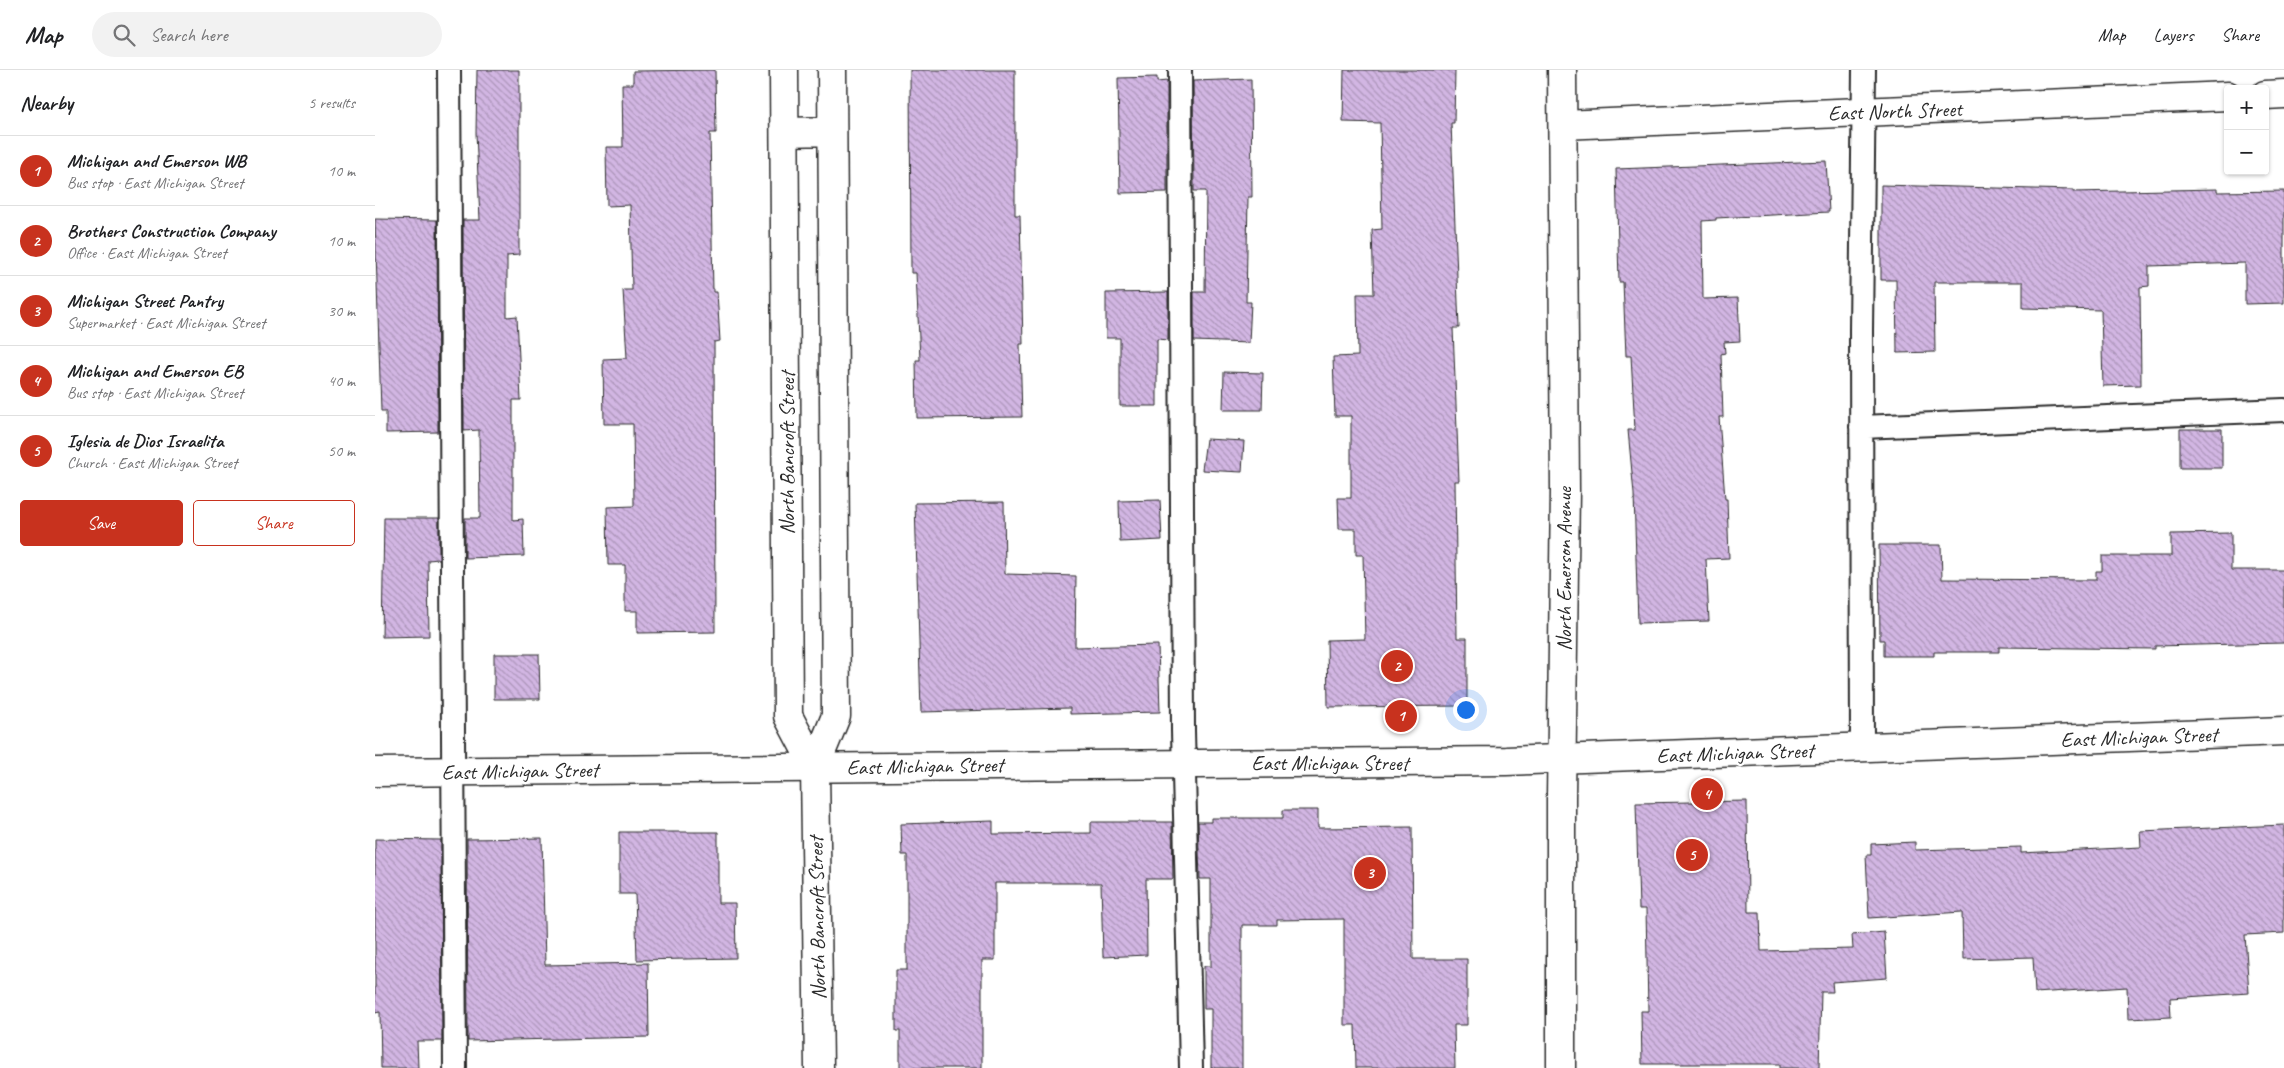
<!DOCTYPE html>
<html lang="en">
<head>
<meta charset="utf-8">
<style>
	:root { --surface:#fff; --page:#f2f2f2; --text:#202124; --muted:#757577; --line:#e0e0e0; --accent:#c8321e }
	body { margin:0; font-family:Caveat,sans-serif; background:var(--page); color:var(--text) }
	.controls { position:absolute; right:15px; top:15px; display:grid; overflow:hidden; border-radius:5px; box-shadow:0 1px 4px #0004 }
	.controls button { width:45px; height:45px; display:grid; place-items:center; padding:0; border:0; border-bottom:1px solid var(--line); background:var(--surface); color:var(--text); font:25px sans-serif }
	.you { position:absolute; left:1090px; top:639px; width:18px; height:18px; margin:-12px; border:4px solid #fff; border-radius:50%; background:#1a73e8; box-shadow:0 0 0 8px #1a73e833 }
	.badge { display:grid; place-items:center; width:32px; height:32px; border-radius:50%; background:var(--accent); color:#fff; font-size:16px; font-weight:700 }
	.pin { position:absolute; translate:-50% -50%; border:2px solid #fff; box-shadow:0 1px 5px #0006 }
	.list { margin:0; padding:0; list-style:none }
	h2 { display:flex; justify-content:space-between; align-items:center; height:65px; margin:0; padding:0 20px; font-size:21px }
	h2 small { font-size:16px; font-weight:400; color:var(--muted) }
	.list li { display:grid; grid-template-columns:32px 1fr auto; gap:15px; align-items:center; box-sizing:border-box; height:70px; padding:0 20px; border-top:1px solid var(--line) }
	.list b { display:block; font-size:19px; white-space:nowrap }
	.list p { margin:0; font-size:16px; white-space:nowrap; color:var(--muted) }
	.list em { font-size:16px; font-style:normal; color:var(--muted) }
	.actions { display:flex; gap:10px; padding:15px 20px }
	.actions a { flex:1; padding:11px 0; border:1px solid var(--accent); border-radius:5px; text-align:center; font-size:18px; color:var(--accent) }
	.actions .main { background:var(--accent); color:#fff }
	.icon { flex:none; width:28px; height:28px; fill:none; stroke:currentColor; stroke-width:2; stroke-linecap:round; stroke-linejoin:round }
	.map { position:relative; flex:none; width:1909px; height:998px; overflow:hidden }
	header { display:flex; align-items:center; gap:30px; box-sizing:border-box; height:70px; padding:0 25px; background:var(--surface); border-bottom:1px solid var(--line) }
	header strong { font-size:24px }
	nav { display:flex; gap:28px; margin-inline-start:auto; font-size:18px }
	.search { width:350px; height:45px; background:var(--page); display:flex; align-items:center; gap:12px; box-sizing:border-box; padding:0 18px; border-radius:28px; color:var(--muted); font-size:19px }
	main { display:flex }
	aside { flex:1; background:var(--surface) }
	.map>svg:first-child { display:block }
</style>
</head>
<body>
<header>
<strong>Map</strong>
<div class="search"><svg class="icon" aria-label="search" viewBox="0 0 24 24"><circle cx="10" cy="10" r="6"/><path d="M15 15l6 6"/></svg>Search here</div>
<nav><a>Map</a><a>Layers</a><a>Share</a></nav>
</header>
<main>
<aside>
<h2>Nearby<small>5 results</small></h2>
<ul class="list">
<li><span class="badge">1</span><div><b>Michigan and Emerson WB</b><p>Bus stop · East Michigan Street</p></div><em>10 m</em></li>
<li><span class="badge">2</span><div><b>Brothers Construction Company</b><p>Office · East Michigan Street</p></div><em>10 m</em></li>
<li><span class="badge">3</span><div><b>Michigan Street Pantry</b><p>Supermarket · East Michigan Street</p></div><em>30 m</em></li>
<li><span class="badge">4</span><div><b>Michigan and Emerson EB</b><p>Bus stop · East Michigan Street</p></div><em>40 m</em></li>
<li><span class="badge">5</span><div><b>Iglesia de Dios Israelita</b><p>Church · East Michigan Street</p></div><em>50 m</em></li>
</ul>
<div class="actions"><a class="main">Save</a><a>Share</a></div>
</aside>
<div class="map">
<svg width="1909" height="998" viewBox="0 0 1909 998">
	<defs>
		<pattern id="building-back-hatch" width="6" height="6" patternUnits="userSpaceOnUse" patternTransform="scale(1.25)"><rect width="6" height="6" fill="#d2b6e3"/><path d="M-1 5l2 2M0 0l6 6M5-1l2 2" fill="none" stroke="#ab94b8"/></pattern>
	</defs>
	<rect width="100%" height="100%" fill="#fff"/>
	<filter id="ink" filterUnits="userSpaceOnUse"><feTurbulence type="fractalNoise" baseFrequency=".02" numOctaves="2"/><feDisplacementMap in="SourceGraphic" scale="10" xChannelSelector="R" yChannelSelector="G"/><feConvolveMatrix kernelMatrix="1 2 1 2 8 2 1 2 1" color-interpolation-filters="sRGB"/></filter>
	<g filter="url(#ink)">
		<path fill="url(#building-back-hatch)" stroke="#2b2b2b" d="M 102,0 L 144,0 L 144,185 L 132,186 L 132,247 L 142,246 L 146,330 L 138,330 L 138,450 L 148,449 L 149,486 L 90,488 L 90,448 L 105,448 L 104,360 L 89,361 L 88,150 L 105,150 L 101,63 Z
			M 340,0 L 341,63 L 335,63 L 338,222 L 342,222 L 345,271 L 339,272 L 340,562 L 262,563 L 262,541 L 250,541 L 250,495 L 233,495 L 232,437 L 259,436 L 258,354 L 229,354 L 228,289 L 252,288 L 248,220 L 257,220 L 255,135 L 232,136 L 231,77 L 248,77 L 247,14 L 258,14 L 258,1 Z
			M 535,0 L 640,0 L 640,145 L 645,145 L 648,274 L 645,274 L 647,347 L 542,348 L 541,290 L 545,290 L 541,203 L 536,203 Z
			M 969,0 L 1080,0 L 1079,53 L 1076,53 L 1084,258 L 1078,258 L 1084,411 L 1080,411 L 1082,568 L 1092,568 L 1092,636 L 953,637 L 952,570 L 990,569 L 988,485 L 981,485 L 981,459 L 964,459 L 963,428 L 976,428 L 976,346 L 960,346 L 958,287 L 983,286 L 982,224 L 999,224 L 997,160 L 1007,159 L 1005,53 L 968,52 Z
			M 782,7 L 782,12 L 792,11 L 792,122 L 745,123 L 743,8 Z
			M 876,9 L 877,127 L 873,127 L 871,232 L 876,232 L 874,273 L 819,271 L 819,222 L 830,222 L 831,121 L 819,121 L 818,11 Z
			M 1451,91 L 1454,142 L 1341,148 L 1341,150 L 1327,151 L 1328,229 L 1363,228 L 1365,271 L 1349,272 L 1350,283 L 1346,284 L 1348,347 L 1344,347 L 1350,429 L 1352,429 L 1354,488 L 1331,489 L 1334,551 L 1263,553 L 1259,424 L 1253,360 L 1260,360 L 1256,286 L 1251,286 L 1248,212 L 1244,212 L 1241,99 Z
			M 1506,115 L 1698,120 L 1698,122 L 1842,119 L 1842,122 L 1909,121 L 1909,233 L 1870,234 L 1870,193 L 1774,196 L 1774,216 L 1765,217 L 1766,315 L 1728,316 L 1726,240 L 1648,238 L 1648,212 L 1559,212 L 1560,282 L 1522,283 L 1521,210 L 1506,210 Z
			M 0,149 L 62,150 L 63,362 L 11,363 L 11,341 L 6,341 Z
			M 793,222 L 793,270 L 782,269 L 782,336 L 745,336 L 745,268 L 731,268 L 731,223 Z
			M 849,302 L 888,303 L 887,340 L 848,340 Z
			M 1805,359 L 1847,359 L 1847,398 L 1805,398 Z
			M 831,369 L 869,371 L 867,402 L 827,400 Z
			M 785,430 L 787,470 L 745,472 L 744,431 Z
			M 629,432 L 630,504 L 701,506 L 700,577 L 783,575 L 785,642 L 695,644 L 695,638 L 546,642 L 540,433 Z
			M 9,448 L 64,448 L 64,489 L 53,490 L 54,566 L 7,567 Z
			M 1856,463 L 1856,500 L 1909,500 L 1909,573 L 1780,576 L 1780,579 L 1624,577 L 1624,582 L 1559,582 L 1559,586 L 1509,586 L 1509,570 L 1505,570 L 1504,475 L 1566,475 L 1567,509 L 1721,510 L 1721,501 L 1727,501 L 1727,486 L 1796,486 L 1796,464 Z
			M 119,584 L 164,584 L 165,629 L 119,629 Z
			M 1372,731 L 1373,842 L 1385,842 L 1386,881 L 1478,879 L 1477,865 L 1509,862 L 1512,908 L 1457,912 L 1458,922 L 1446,922 L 1444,998 L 1405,998 L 1405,994 L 1267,994 L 1266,941 L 1273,941 L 1271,839 L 1264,839 L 1261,733 Z
			M 908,740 L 943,740 L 943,758 L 1037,757 L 1038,889 L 1092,889 L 1092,955 L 1079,955 L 1080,998 L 981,998 L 980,955 L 969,955 L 969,849 L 902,850 L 902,855 L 867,855 L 867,998 L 836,998 L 836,939 L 829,939 L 829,896 L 836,896 L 836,809 L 825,809 L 823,752 L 836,752 L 836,748 L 908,748 Z
			M 618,751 L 618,764 L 716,763 L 716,752 L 797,752 L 798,809 L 771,809 L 772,885 L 728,887 L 726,813 L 620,813 L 620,890 L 607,890 L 607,998 L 525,998 L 525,961 L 521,961 L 521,900 L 532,900 L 532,785 L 527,785 L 526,754 Z
			M 1909,755 L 1909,863 L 1870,865 L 1874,923 L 1795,928 L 1796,947 L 1753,949 L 1752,917 L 1660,923 L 1658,887 L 1588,889 L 1587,842 L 1494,848 L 1491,785 L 1496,785 L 1496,774 L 1540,772 L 1540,780 L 1646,777 L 1646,783 L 1766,777 L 1765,761 Z
			M 244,762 L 343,762 L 343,833 L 360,833 L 361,888 L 262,890 L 260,824 L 244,824 Z
			M 167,768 L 170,895 L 273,893 L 274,967 L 93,971 L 92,769 Z
			M 0,769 L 66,770 L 67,971 L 42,971 L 43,998 L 6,998 L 5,942 L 0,943 Z"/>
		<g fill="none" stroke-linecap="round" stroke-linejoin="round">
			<g stroke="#2b2b2b" stroke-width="26">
				<path id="lane" d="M 74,0 L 80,998
					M 805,0 L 808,661 L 816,998
					M 1486,357 L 1909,340
					M 1487,678 L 1486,260 L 1489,0"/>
			</g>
			<g stroke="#2b2b2b" stroke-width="31">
				<path id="street" d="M 409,0 L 413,646 L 440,697
					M 1890,25 L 1909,24
					M 1188,55 L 1853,26
					M 410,62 L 457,61
					M 444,998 L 440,697 L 461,646 L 457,0"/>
			</g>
			<g stroke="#2b2b2b" stroke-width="31">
				<path id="secondary" d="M 0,702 L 1131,691 L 1909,661"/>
			</g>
			<g stroke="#2b2b2b" stroke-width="31">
				<path id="primary" d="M 1186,998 L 1186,729 L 1190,420 L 1187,0"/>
			</g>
			<use href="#lane" stroke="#fff" stroke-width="22"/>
			<use href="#street" stroke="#fff" stroke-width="28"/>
			<use href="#secondary" stroke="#fff" stroke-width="28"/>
			<use href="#primary" stroke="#fff" stroke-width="28"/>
		</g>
	</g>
	<g text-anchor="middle" stroke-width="4.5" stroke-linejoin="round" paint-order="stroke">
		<g font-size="21" fill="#2b2b2b" stroke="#fff">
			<text transform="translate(1520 41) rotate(-2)" y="7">East North Street</text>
			<text transform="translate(412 383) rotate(-90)" y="7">North Bancroft Street</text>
			<text transform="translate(1189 499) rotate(-90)" y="7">North Emerson Avenue</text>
			<text transform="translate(1764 667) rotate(-2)" y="7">East Michigan Street</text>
			<text transform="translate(1360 683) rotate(-2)" y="7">East Michigan Street</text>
			<text x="955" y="700">East Michigan Street</text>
			<text transform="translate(550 696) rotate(-1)" y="7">East Michigan Street</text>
			<text transform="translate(145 701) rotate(-1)" y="7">East Michigan Street</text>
			<text transform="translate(442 848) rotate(-91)" y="7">North Bancroft Street</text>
		</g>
	</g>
</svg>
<div class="controls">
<button>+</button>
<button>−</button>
</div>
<div class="you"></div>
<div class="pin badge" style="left:1026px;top:646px">1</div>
<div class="pin badge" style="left:1022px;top:596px">2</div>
<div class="pin badge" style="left:995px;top:803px">3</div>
<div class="pin badge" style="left:1332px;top:724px">4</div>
<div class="pin badge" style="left:1317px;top:785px">5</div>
</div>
</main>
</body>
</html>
